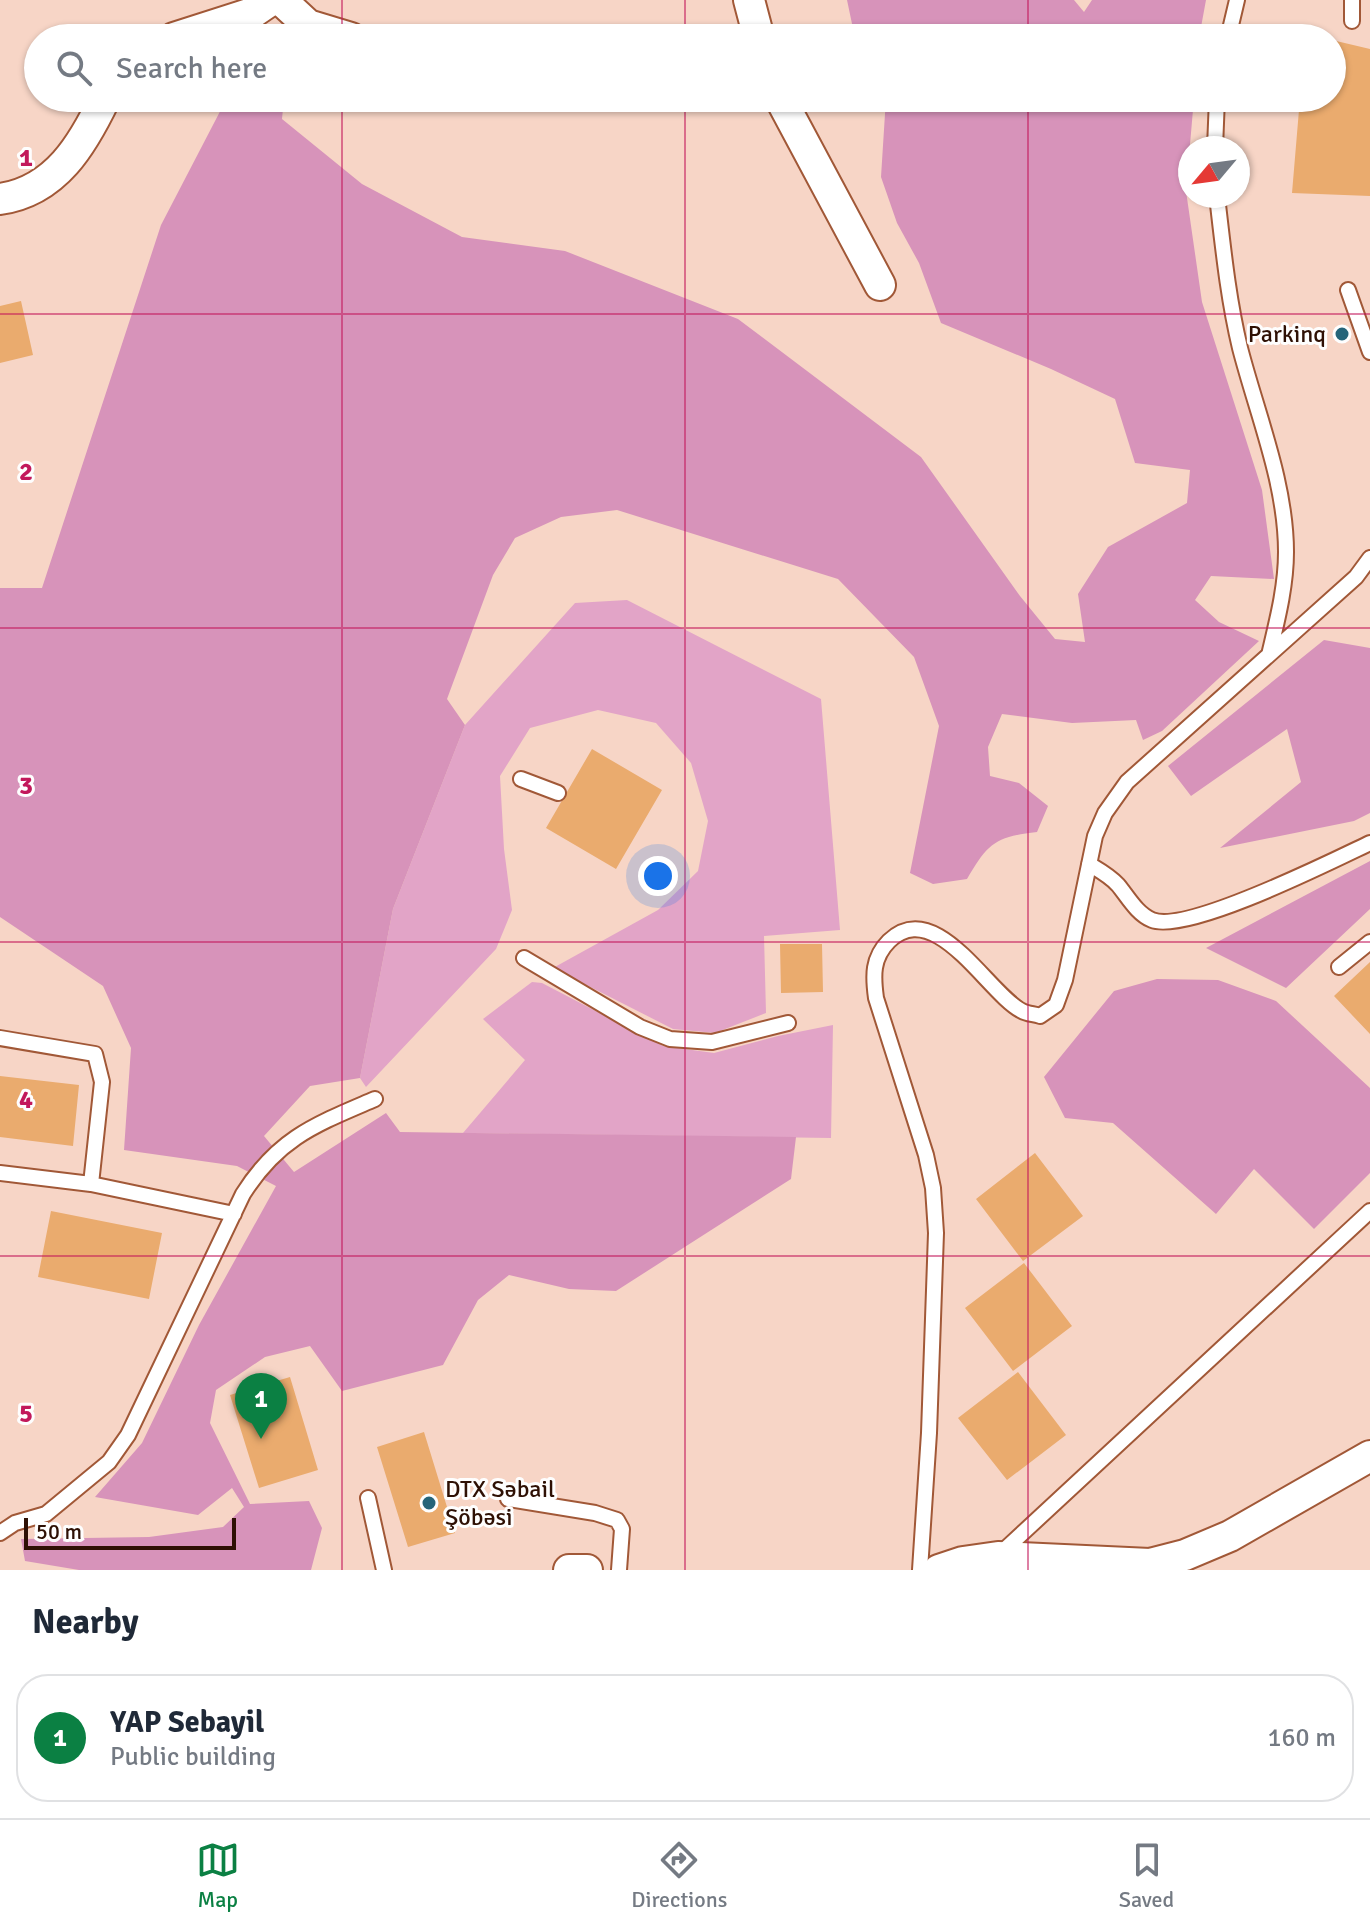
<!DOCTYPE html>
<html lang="en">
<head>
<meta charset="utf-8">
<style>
	:root { --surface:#fff; --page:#f2f2f3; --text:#1f2937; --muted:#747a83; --line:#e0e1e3; --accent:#0b8043 }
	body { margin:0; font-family:Signika,sans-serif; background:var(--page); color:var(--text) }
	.compass { position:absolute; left:1178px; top:136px; width:72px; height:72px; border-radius:50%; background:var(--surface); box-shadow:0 2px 6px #0004; rotate:241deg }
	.scale { position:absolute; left:24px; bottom:20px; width:212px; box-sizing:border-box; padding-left:8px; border:4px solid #2e1004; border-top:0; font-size:22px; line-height:28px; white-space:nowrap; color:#2e1004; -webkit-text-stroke:6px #fefefe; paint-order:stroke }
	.you { position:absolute; left:658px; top:876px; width:28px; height:28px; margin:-20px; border:6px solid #fff; border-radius:50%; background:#1a73e8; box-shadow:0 0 0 12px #1a73e833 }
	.badge { display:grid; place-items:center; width:52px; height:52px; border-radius:50%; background:var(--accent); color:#fff; font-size:26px; font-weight:700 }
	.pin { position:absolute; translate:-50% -66px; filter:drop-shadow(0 2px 4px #0008) }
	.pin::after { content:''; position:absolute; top:42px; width:28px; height:24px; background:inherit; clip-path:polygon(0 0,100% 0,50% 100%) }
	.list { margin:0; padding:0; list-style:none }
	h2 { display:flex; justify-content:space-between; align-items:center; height:104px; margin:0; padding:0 32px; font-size:34px }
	h2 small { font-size:26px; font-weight:400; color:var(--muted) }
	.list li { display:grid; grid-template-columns:52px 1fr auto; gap:24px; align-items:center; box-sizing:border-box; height:128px; margin:0 16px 16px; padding:0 16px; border:2px solid var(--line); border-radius:32px }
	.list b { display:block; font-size:30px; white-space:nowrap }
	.list p { margin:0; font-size:26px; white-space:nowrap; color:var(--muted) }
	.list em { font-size:26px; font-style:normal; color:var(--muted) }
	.icon { flex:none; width:44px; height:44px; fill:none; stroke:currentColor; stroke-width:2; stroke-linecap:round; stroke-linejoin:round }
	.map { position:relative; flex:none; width:1370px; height:1570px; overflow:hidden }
	.search { position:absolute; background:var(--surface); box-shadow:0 2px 6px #0004; left:24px; right:24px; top:24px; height:88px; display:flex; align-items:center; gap:20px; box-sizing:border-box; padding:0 28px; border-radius:44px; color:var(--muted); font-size:30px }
	.sheet { height:248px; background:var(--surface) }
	nav { display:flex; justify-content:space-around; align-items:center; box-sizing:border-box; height:112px; border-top:2px solid var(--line); background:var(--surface); font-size:22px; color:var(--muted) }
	nav a { display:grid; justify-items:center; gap:4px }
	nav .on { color:var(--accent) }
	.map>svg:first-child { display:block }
</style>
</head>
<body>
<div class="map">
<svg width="1370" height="1570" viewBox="0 0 1370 1570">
	<rect width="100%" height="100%" fill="#f7d5c6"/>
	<path fill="#e2a4c7" d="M 627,600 L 821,699 L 840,930 L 764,936 L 766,1013 L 715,1033 L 673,1029 L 553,968 L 658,910 L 698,871 L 708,821 L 691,763 L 656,723 L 598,710 L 530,728 L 500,776 L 504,849 L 512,910 L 496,949 L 366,1087 L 360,1078 L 393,909 L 465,725 L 575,603 Z
		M 532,982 L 542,983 L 663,1046 L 714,1053 L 778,1036 L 833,1025 L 831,1138 L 463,1133 L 525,1060 L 483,1019 Z"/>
	<path fill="#d793ba" d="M 847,0 L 1074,0 L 1084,12 L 1092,0 L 1206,0 L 1199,38 L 855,38 Z
		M 227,98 L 284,98 L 282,119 L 362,184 L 462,237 L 565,251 L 738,319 L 921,457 L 1020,596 L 1055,639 L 1085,642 L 1078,594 L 1108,547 L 1187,503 L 1190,470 L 1135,463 L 1115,399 L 1051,369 L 941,323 L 919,263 L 897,223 L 881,177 L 886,98 L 1194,98 L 1186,191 L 1202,302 L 1262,490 L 1274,579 L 1211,576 L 1195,600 L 1219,622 L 1259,641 L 1162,731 L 1143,740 L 1136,720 L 1072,723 L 1002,714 L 988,747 L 990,776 L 1019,783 L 1048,806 L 1037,832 C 994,837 988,844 967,879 L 933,884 L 910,873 L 939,726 L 914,657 L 838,579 L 617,510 L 561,517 L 515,538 L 493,575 L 447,699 L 465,725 L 393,909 L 360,1078 L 310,1086 L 264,1136 L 294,1172 L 386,1113 L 400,1132 L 796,1137 L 791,1179 L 616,1291 L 569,1289 L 509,1275 L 478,1300 L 443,1365 L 342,1391 L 310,1346 L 265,1357 L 216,1390 L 210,1423 L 250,1504 L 309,1501 L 322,1528 L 311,1570 L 79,1570 L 25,1561 L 21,1539 L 149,1537 L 223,1527 L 244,1507 L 232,1488 L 198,1515 L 95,1497 L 142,1443 L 199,1325 L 276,1186 L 237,1166 L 124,1150 L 131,1048 L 103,986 L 0,917 L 0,588 L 42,588 L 161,225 Z
		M 1324,640 L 1370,648 L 1370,813 L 1354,821 L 1220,848 L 1301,782 L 1287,729 L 1191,796 L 1168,766 Z
		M 1370,861 L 1370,909 L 1286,988 L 1206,948 Z
		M 1157,979 L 1218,980 L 1276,1001 L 1370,1088 L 1370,1173 L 1314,1229 L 1254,1169 L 1216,1214 L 1113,1123 L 1065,1118 L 1044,1077 L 1114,991 Z"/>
	<path fill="#eaab6e" d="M 1332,40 L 1370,49 L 1370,196 L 1292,193 L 1300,98 L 1332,98 Z
		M 21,301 L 33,355 L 0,363 L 0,306 Z
		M 592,749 L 662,790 L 616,869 L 546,828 Z
		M 780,944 L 822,944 L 823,992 L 781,993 Z
		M 1370,962 L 1370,1034 L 1334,996 Z
		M 0,1076 L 79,1085 L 73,1146 L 0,1137 Z
		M 1035,1153 L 1083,1216 L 1023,1261 L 976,1199 Z
		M 51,1211 L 162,1233 L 149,1299 L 38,1277 Z
		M 1024,1263 L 1072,1326 L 1013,1371 L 965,1308 Z
		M 1018,1372 L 1066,1435 L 1007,1480 L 958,1418 Z
		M 290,1377 L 318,1470 L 259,1488 L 230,1395 Z
		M 424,1432 L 455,1533 L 408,1547 L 377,1447 Z"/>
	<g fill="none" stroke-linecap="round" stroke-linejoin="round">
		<g stroke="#a15837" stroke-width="18">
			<path id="lane" d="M 1352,0 L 1352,21
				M 1228,38 L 1237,0
				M 1215,148 L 1217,98
				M 1217,196 C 1223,247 1228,298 1240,348 C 1257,414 1286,483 1286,552 C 1286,587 1277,621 1269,655
				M 1348,290 L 1370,352
				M 521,779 L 558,793
				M 1089,864 C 1099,870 1110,876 1118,885 C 1128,897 1137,914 1152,920 C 1187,934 1332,861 1370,843
				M 524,958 L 640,1027 L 670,1039 L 712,1042 L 788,1023
				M 1339,967 L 1370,942
				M 0,1038 L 95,1054 L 102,1082 L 91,1184
				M 0,1173 L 91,1184 L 234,1214
				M 368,1498 L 384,1570
				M 508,1499 L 595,1513 L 617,1520 L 622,1529 L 619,1570
				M 0,1533 L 15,1523 L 46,1514 L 109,1462 L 128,1435 L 243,1194 C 279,1137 317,1124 375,1099
				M 1001,1553 L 1370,1211
				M 920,1570 L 929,1433 L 936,1233 L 933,1188 L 926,1155 L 876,998 C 873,976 872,958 889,941 C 936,896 988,994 1022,1011 C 1027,1014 1035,1014 1040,1016 L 1056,1005 L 1065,980 L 1095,836 L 1105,813 L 1127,782 L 1356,577 L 1370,558"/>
		</g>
		<g stroke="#a15837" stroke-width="34">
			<path id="street" d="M 281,0 L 308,25 L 351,38
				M 749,0 L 759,38
				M 174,38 L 252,13 L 271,0
				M 780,98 L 880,285
				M 0,199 C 56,191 83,144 105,98
				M 569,1570 L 587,1570
				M 939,1570 L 963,1562 L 998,1557 L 1150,1564 L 1185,1555 L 1230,1536 L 1370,1456"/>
		</g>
		<use href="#lane" stroke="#fff" stroke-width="14"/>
		<use href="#street" stroke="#fff" stroke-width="30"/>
	</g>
	<path fill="none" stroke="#c2185b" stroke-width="2" stroke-opacity="0.55" d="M 342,0 L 342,38M 685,0 L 685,38M 1028,0 L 1028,38M 342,98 L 342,1570M 685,98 L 685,1570M 1028,98 L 1028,1570M 0,314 L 1370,314M 0,628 L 1370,628M 0,942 L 1370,942M 0,1256 L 1370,1256"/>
	<g fill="#256479" stroke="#fefefe" stroke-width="3">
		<circle cx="1342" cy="334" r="8"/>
		<circle cx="429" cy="1503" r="8"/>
	</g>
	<g text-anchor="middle" stroke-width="6" stroke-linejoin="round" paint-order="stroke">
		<g font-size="24" fill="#2e1004" stroke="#fefefe" text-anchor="end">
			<text x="1326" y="342">Parkinq</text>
			<text x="445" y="1497" text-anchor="start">DTX Səbail<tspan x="445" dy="28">Şöbəsi</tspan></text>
		</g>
	</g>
	<g font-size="26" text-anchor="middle" font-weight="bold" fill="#c2185b" stroke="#fefefe" stroke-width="6" stroke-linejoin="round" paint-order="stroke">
		<text x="26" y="166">1</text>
		<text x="26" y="480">2</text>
		<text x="26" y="794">3</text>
		<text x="26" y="1108">4</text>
		<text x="26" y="1422">5</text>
	</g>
</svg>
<svg class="compass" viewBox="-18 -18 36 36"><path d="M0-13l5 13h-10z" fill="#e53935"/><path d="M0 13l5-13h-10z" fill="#747a83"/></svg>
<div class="scale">50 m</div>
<div class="you"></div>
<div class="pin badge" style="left:261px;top:1439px">1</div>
<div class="search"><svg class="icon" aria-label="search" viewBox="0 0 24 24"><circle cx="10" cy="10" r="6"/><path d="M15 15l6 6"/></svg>Search here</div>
</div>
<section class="sheet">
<h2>Nearby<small></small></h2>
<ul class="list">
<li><span class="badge">1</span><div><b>YAP Sebayil</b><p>Public building</p></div><em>160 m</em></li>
</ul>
</section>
<nav>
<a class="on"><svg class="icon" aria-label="map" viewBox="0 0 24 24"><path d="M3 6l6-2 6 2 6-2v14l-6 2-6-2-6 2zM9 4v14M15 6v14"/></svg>Map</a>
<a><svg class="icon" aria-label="directions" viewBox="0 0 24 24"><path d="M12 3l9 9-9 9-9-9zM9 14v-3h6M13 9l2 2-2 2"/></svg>Directions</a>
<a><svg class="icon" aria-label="saved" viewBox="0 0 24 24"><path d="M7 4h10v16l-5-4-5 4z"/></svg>Saved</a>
</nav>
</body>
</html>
